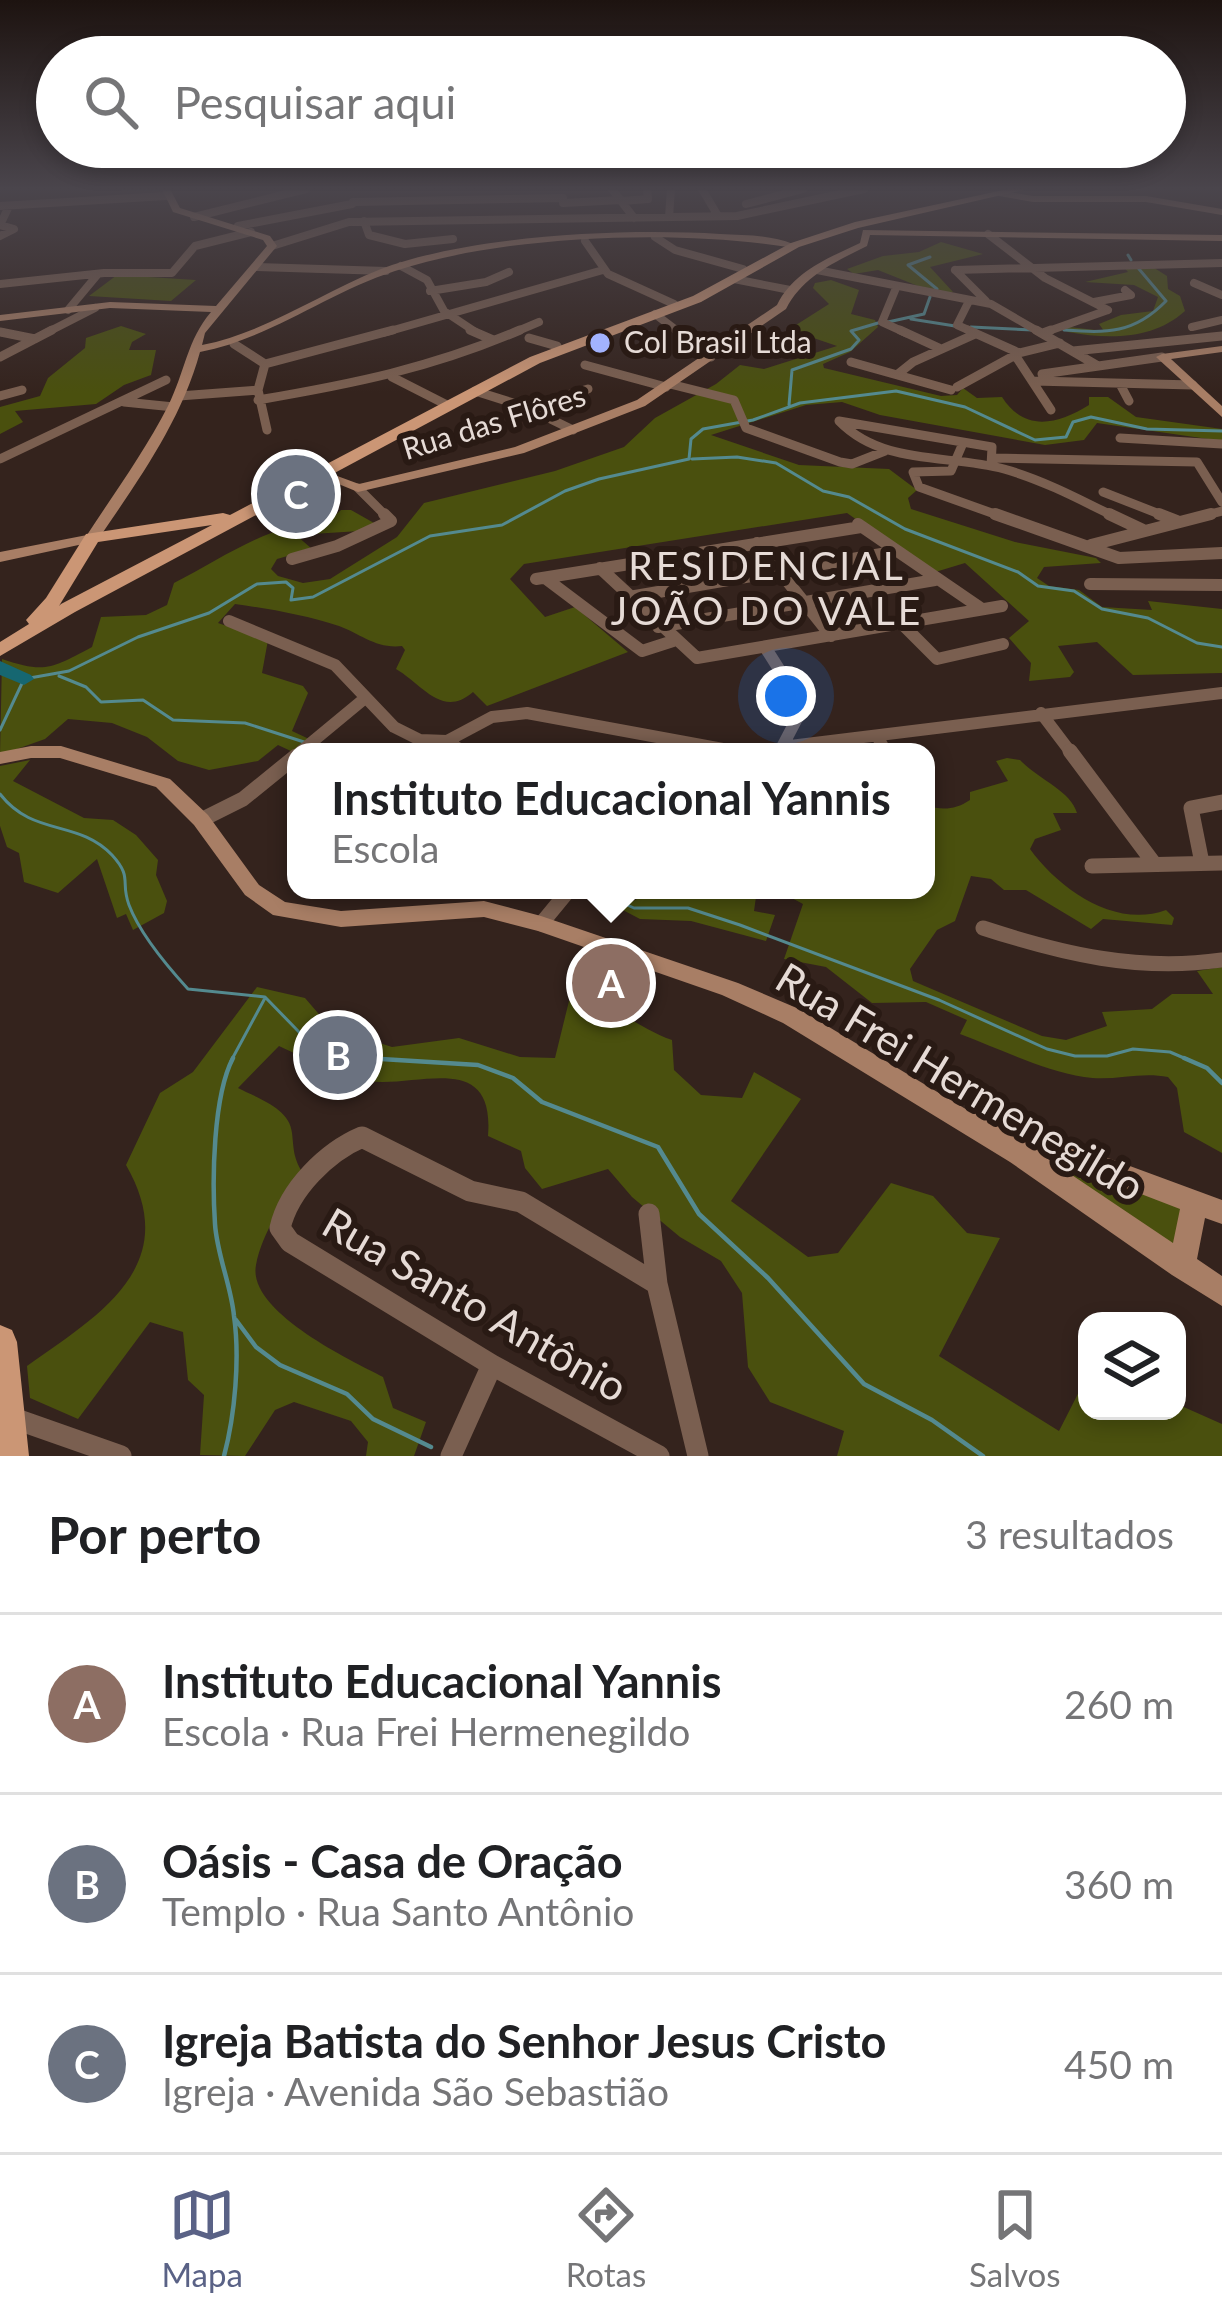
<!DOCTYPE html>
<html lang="pt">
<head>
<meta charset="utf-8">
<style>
	:root { --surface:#fff; --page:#f2f2f2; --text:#202124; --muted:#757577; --line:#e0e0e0; --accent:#5a6286 }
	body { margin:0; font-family:Lato,sans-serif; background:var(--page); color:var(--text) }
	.controls { position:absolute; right:36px; bottom:36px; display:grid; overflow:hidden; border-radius:24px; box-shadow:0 6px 18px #0003 }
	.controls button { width:108px; height:108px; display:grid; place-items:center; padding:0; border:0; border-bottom:3px solid var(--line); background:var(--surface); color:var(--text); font:60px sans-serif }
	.you { position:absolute; left:786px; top:696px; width:42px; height:42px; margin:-30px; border:9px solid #fff; border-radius:50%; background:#1a73e8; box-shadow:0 0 0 18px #1a73e833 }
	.badge { display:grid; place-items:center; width:78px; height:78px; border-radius:50%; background:var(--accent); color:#fff; font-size:39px; font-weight:700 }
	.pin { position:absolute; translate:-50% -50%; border:6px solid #fff; box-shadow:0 3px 12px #0006 }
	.popup { position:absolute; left:287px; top:743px; width:648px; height:156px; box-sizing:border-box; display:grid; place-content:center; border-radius:24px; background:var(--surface); filter:drop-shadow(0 3px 9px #0005); font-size:39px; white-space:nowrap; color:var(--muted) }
	.popup b { font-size:45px; color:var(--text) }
	.popup::after { content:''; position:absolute; left:50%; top:100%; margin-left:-24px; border:24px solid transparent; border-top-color:var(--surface) }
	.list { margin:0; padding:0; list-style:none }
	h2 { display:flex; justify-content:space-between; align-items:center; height:156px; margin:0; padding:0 48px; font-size:51px }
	h2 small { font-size:39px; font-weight:400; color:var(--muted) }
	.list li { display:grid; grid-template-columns:78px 1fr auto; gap:36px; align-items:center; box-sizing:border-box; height:180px; padding:0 48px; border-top:3px solid var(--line) }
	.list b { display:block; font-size:45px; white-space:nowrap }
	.list p { margin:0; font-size:39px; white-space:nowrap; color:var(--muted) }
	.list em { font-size:39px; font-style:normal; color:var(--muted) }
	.icon { flex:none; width:66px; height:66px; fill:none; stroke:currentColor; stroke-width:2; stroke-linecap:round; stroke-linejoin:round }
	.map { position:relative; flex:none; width:1222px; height:1456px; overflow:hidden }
	.search { position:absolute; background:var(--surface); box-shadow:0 6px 18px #0003; left:36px; right:36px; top:36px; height:132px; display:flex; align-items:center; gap:30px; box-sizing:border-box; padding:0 42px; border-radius:66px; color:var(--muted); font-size:45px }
	.sheet { height:696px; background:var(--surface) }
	nav { display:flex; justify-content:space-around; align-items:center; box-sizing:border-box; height:168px; border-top:3px solid var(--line); background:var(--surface); font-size:33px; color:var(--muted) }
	nav a { display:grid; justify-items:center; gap:6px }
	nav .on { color:var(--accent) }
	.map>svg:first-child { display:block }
</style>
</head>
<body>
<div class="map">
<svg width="1222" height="1456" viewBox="0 0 1222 1456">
	<rect width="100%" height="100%" fill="#34231d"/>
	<path fill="#4a500e" d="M 941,242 L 983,254 L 930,267 L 953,292 L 938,294 L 878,270 L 854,274 L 847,269 L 883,256 L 919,252 Z
		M 1121,264 L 1148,264 L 1167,276 L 1168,289 L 1180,296 L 1185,311 C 1154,339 1111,340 1068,332 L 1065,329 L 1069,327 L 1104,331 L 1099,324 L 1121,315 L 1153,311 L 1158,297 L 1134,285 L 1085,282 L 1128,272 Z
		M 117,275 L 196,280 L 171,301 L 89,296 Z
		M 831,280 L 859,290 L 851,314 L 875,320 L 878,327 L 850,352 L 823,364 L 824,368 L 941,396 L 957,395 L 963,388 L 977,398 L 1002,397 C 1025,433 1058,424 1089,405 L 1089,397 L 1108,397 L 1136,417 L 1222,429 L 1222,441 L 1097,423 L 1084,440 L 1045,445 L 880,415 L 842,402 L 806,405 L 711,435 L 799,465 L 889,469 L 917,490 L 908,498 L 911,509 L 1015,542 L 1096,558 L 1101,563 L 1044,567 L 1037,578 L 1049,586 L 1079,590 L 1102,607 L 1152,610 L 1148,601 L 1222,609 L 1222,673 L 1133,675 L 1097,642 L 1058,646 L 1074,672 L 1070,677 L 1029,681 L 1031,663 L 1009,638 L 1029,621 L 965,563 L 932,573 L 847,513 L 524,564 L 510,579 L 545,617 L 575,607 L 628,652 L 487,706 L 473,692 C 442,719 422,684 396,669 L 405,650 L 402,646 C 376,649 361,634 339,626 C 305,615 270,609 235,604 L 218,623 L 268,640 L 262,673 L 303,686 L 308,693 L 292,731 L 309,739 L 295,753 L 278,745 L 258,761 L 209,770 L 178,761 L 147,737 L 112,723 L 68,719 L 45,739 L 0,755 L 2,659 C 46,674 52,668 92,647 L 101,617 L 146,615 L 167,605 L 174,583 C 225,557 271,522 329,521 L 341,510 L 351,510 L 374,523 L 360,531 L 296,535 L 312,549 L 277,559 L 271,569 L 278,576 L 303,583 L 330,579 L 397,537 L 424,503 L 555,471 L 624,447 L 655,418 L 716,384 L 740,365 L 764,369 L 837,346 L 796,332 L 796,325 L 829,304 L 813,288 L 815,283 Z
		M 121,326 L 146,334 L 132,342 L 129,350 L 156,350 L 151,375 L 124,385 L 96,404 L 15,411 L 23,422 L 0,434 L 0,407 L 40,396 L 48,378 L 85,348 L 86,338 Z
		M 1007,758 L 1020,760 C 1038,779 1071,791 1077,813 L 1053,813 L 1061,830 L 1035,839 L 1030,849 C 1059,889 1115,929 1166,910 L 1174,918 L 1172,925 L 1103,919 L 1091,929 L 1026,890 L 1004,890 L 991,879 L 971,876 L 955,921 L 937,930 L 910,969 L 913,981 L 1042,1036 L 1066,1040 L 1107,1026 L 1102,1012 L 1152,1009 L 1172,994 L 1213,994 L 1197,971 L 1222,967 L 1222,1153 L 1184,1132 L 1177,1088 L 1168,1077 C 1139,1071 1113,1082 1084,1077 C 1042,1070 1000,1049 960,1034 L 967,1020 L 926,1002 L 872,1003 L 826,967 L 784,959 L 803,904 L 777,890 L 926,890 L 926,806 C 943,810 955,810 970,800 L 970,792 L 1008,781 L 996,761 Z
		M 30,760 L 13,781 L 84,818 L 113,820 L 136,835 L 158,860 L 156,875 L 167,901 L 164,913 L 133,930 L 126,914 L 117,918 L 97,859 L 58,893 L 24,882 L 19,853 L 7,847 L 0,826 L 0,766 Z
		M 673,890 L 757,890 L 754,911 L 775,915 L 766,941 L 691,921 L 640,919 L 619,908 L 637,899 L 667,898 Z
		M 257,987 L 305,998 L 330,1027 L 392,1047 L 459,1038 L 520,1057 L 555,1058 L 569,1001 C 610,998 636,1028 672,1040 L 674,1070 L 701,1095 L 742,1098 L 754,1072 L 801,1099 L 731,1201 L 808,1257 L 838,1253 L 891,1183 L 933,1196 L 967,1233 L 1000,1238 L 939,1356 L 1059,1431 L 1087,1376 L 1087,1411 L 1177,1411 L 1177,1404 L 1222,1424 L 1222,1456 L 837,1456 L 844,1431 L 770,1402 L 748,1367 L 742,1293 L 721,1261 L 680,1237 L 632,1197 L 608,1169 L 542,1189 L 525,1168 L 521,1151 L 488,1136 C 495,1049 418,1088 368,1081 C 342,1077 303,1057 279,1046 L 238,1088 C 257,1098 290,1108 292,1133 C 294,1150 293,1156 302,1172 C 285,1201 262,1232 256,1265 C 247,1311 348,1359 383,1377 L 393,1408 L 426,1422 L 414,1456 L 366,1456 L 368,1442 L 351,1421 L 294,1402 L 275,1410 L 245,1456 L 200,1455 L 204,1395 L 188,1380 L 183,1332 L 150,1322 L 78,1419 L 30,1398 L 27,1366 C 99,1315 184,1266 126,1165 L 160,1093 L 193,1072 Z
		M 1052,1157 L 1187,1205 L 1175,1252 L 1049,1163 Z"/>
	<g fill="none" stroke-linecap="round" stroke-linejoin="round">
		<path stroke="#548a8f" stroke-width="3" d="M 123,189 L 167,189
			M 1128,255 L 1131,260
			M 930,257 L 908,265 L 937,289
			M 911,319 L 955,326
			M 888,322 L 924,314 L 930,297
			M 971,327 L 1033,330
			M 1064,330 C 1107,333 1134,334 1166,301 L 1139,269
			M 789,405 L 792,370 L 851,349 L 859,340 L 851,331 L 878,323
			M 692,459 L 737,457 L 776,463 L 823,491 L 849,497 L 905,529 L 1018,572 L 1038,586 L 1074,591 L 1102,609 L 1148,618 L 1197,643 L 1222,647
			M 59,676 L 86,687 L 101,702 L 143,700 L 173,720 L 245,723 L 304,742
			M 0,730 L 24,679 L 69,671 L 138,637 L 209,613 L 257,584 L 286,582 L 293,588 L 291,600 L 313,597 L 430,536 L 502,525 L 565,491 L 599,479 L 689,459 L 691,439 L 703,429 L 753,420 L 800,403 L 896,391 L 965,407 L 1035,440 L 1066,437 L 1073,422 L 1091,417 L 1147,429 L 1222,431
			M 319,744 L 342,752
			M 0,794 C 33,837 78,819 112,855 C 133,878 120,881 129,905 C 140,934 167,966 188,989 L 265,997 L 300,1033 L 346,1054 L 379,1061
			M 593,890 L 634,908 L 688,908 L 740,925 L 939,1000 L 1047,1049 L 1075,1056 L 1107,1056 L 1133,1049 L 1170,1052 L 1191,1061
			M 231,1061 L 265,998"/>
		<path stroke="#548a8f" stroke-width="4.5" d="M 365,1058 L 478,1065 L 513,1078 L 542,1102 L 658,1147 L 699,1214 L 768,1278 L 864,1384 L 932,1420 L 983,1456
			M 1184,1058 L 1207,1068 L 1222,1083
			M 236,1320 L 256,1347 L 280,1365 L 347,1394 L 373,1419 L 431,1447
			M 224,1456 C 235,1415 240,1358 234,1316 C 231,1285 217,1255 215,1224 C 212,1180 213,1096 233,1058"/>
		<path fill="#166771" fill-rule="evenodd" d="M 0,661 L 31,675 L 34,679 L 24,685 L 0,675 Z"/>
		<path stroke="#7a5f50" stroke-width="8" d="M 612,189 L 634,218
			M 702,189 L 718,216
			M 622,201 L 648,199 L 647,189
			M 353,202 L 563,198
			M 563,203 L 621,200
			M 746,204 L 803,189
			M 0,206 L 166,196
			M 194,217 L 306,189
			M 669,217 L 671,189
			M 364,221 L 369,235 L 405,244 L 453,239
			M 238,226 L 352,204
			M 988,234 L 1045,278 L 1108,310
			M 0,236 L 14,229 L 0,225 L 9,206
			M 655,237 L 675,250 L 743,269
			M 585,241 L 608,274 L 674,304
			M 272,246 L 349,222 L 737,216 L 864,189
			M 401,266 L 427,280 L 444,311 L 477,333
			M 257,267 L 386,271
			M 817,270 L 991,304 L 1041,333
			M 955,270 L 1222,263
			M 955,270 L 986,301
			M 734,279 L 790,290
			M 1194,283 L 1222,295
			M 0,284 L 104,273 L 172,273 L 195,246 L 251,232
			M 896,288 L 882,322 L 906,333
			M 430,291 L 486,282 L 509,272
			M 969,301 L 957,325 L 975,333
			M 1094,302 L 1131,295 L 1125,290
			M 68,310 L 98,274
			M 655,314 L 680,333
			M 1192,327 L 1222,320
			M 0,332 L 5,333
			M 46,333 L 95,308
			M 383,333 L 603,270
			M 513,333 L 539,322
			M 1043,333 L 1108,310"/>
		<path stroke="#7a5f50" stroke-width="9" d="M 470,330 L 493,340
			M 676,330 L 711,357
			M 900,330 L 939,348
			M 968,330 L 1019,353
			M 1036,330 L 1098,366
			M 0,332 L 35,339
			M 1043,333 L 1051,330
			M 529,338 L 557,346
			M 234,344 L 265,364 L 258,390 L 267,430
			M 1073,351 L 1222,336
			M 1015,355 L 1051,410
			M 0,357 L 52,330
			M 851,362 L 951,390
			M 265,364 L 393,330
			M 585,365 L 666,387
			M 898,374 L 913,362 L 973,335
			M 1042,374 L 1162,357
			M 392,377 L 445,404
			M 1034,381 L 1193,385
			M 670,384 L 734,400 L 746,428 L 840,462 L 852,464 L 885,451
			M 1120,384 L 1129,401
			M 957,387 L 1019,353 L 1060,343
			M 475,391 L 526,407 L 573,430
			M 0,396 L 22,390
			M 179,396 L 258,390
			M 258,400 C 352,384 432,368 520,330
			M 124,402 L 174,407
			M 526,407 L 588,389
			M 839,421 C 883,466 948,454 1004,469 C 1043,480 1079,499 1115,517
			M 839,421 L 992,447 L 991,466
			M 1120,438 L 1222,444
			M 963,443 L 951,471 L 913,472 L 919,487 L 1003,517
			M 994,458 L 1197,462 L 1222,502
			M 0,459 L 166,380
			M 358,488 L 387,517
			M 1103,492 L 1167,517
			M 1199,517 L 1222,511"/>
		<path stroke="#7a5f50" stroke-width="12" d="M 995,514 L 1119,558 L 1222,553
			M 1109,514 L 1143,530
			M 1159,514 L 1177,521
			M 858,524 L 982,609
			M 757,543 L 831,636
			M 1091,545 L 1211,514
			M 292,559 L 337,546 L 391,521 L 384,514
			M 600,568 L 697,658 L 1002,606
			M 545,578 L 642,651 L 673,641
			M 536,579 L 861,527
			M 1090,584 L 1222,585
			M 629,597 L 893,552
			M 229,621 L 335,665 L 394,727 L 420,740 L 447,741 L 464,752
			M 901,623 L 937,659 L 1003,644
			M 658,627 L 935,580
			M 765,647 L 803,707 L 781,749
			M 1041,713 L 1072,754
			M 877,736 L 886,752
			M 447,741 L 492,717 L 527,713 L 739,752
			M 782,747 L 1222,693
			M 300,752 L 364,699"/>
		<path stroke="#7a5f50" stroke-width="15" d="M 1070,751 L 1153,862
			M 201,820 L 243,799 L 296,756
			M 1202,863 L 1191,808 L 1222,802
			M 1092,866 L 1222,863
			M 541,924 L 569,890
			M 983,928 C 1063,954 1138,972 1222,960"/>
		<path stroke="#7a5f50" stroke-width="21" d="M 649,1214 L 657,1284 L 698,1456
			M 657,1284 L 521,1202 L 470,1191 L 362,1137 C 327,1152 289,1189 280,1228 L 290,1242 L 492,1365 L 659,1456
			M 13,1418 L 121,1456
			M 451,1456 L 492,1365"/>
		<path fill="#a87e65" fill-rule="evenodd" d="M 162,189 L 170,189 L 180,208 L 270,236 L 277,246 L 205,333 L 202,345 C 267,332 320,293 381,269 C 471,235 623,228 720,234 C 744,235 771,235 793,244 L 788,247 C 675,229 504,235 395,271 C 327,293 271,338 200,352 C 181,422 137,482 97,541 L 0,562 L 0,552 L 87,535 C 115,492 145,451 168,406 C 185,372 187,340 211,312 L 110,308 L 0,321 L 0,315 L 110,302 L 216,306 L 267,246 L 263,240 L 173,212 Z
			M 1002,191 L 1033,196 L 1146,196 L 1222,209 L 1222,215 L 1146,202 L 1033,202 L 999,196 Z
			M 863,230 L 1222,235 L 1222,241 L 870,235 L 867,246 C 835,262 803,276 786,309 L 645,406 L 524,453 L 358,492 L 314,474 L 321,470 L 359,484 L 515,447 L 637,400 L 777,305 C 793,272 828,258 860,243 Z
			M 1222,346 L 1222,352 L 1171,359 L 1222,406 L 1222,417 L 1156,357 L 1162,354 Z
			M 31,746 L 61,746 L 170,779 L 208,815 L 259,885 L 285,902 L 341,911 L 484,901 L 541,916 L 738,983 L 799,1009 L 974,1114 L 981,1111 L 1222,1200 L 1222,1224 L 1205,1218 L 1197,1259 L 1222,1276 L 1222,1306 L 1172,1275 L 1010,1162 L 783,1023 L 722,995 L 538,931 L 484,917 L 341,927 L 273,915 L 245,895 L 194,825 L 156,787 L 60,758 L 31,758 L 0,764 L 0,752 ZM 1045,1157 L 1180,1209 L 1173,1243 Z"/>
		<path fill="#cb9675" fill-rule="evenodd" d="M 1008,189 L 1028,189 L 858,228 L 799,247 L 701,302 L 540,363 L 75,612 L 0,656 L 0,642 L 29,624 L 26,620 L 46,598 L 86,534 L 223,513 L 230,515 L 530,357 L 693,296 L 791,243 L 855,222 ZM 212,525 L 61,604 L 59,606 L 98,542 Z
			M 0,1325 L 12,1330 L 17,1342 L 29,1456 L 0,1456 Z"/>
	</g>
	<linearGradient id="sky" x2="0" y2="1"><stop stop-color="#1d1310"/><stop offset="0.48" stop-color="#4a454c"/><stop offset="1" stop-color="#4a454c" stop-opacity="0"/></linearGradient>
	<rect width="1222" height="393" fill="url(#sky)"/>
	<circle fill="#a2b2fd" stroke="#291a14" stroke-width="4.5" cx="600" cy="343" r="12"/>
	<g text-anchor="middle" stroke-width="12" stroke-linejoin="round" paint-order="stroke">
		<g font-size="30" fill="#e6dbd6" stroke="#291a14" text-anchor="start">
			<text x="624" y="353">Col Brasil Ltda</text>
		</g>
		<g font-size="30" fill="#e6dbd6" stroke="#291a14">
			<text transform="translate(494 423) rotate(-17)" y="10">Rua das Flôres</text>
		</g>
		<g font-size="39" letter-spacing="3" fill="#e6dbd6" stroke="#291a14">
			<text x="767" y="580">RESIDENCIAL<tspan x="767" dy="45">JOÃO DO VALE</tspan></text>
		</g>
		<g font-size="42" fill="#e6dbd6" stroke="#291a14">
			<text transform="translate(960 1082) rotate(31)" y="15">Rua Frei Hermenegildo</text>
			<text transform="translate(475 1305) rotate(30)" y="15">Rua Santo Antônio</text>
		</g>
	</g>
</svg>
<div class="controls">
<button><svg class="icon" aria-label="layers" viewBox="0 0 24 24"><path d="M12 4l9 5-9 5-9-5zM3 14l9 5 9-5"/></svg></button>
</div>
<div class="you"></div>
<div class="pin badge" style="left:611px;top:983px;background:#8d6e63">A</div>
<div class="popup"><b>Instituto Educacional Yannis</b>Escola</div>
<div class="pin badge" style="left:338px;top:1055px;background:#6b7280">B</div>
<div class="pin badge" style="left:296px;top:494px;background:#6b7280">C</div>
<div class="search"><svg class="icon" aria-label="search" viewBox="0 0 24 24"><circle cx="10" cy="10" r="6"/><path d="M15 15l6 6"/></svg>Pesquisar aqui</div>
</div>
<section class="sheet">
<h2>Por perto<small>3 resultados</small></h2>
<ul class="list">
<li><span class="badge" style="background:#8d6e63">A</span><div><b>Instituto Educacional Yannis</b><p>Escola · Rua Frei Hermenegildo</p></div><em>260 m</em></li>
<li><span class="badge" style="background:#6b7280">B</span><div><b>Oásis - Casa de Oração</b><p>Templo · Rua Santo Antônio</p></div><em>360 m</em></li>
<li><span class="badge" style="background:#6b7280">C</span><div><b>Igreja Batista do Senhor Jesus Cristo</b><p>Igreja · Avenida São Sebastião</p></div><em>450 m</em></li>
</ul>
</section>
<nav>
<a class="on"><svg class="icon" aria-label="map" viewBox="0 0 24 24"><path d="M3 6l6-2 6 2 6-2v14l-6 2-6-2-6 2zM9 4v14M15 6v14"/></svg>Mapa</a>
<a><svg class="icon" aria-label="directions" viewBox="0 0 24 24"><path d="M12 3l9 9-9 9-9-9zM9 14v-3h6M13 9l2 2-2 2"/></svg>Rotas</a>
<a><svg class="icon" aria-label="saved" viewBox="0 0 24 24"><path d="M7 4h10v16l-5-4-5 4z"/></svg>Salvos</a>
</nav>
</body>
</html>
